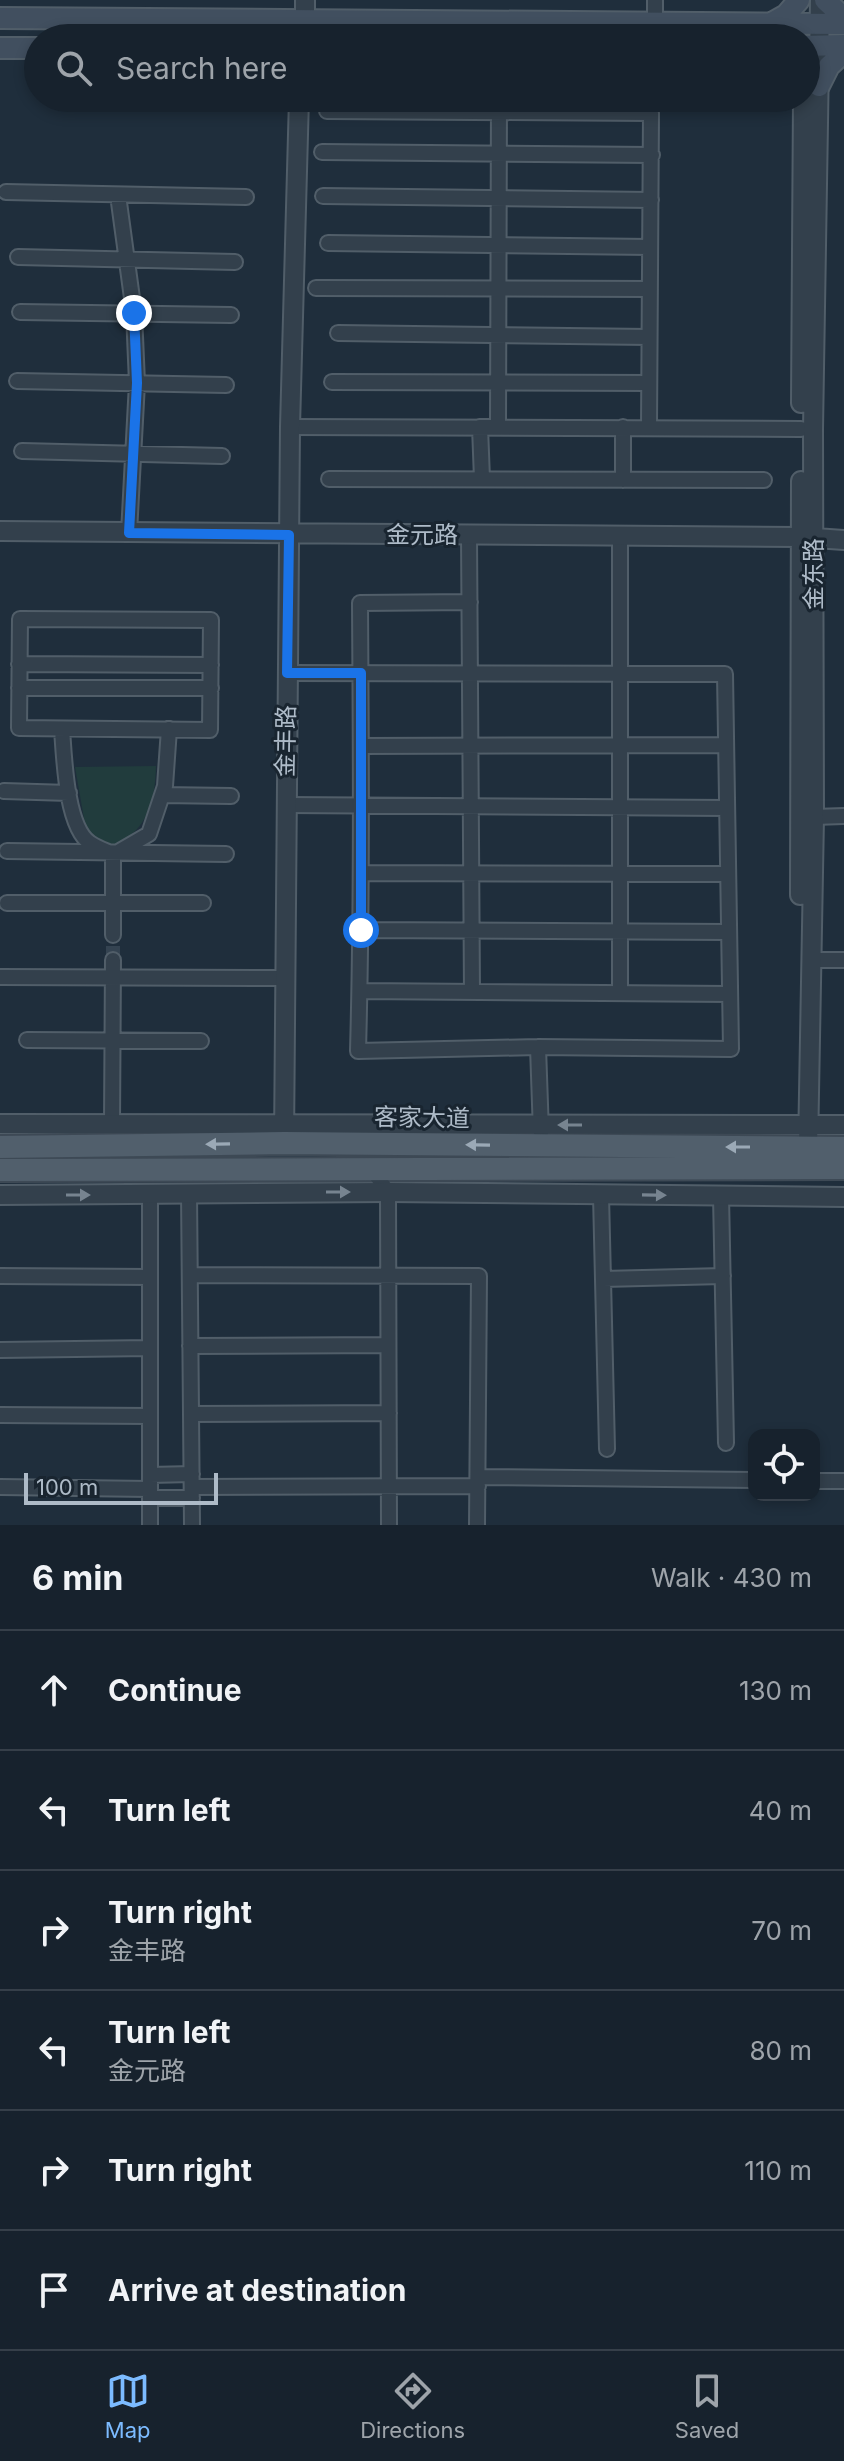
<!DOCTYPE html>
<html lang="en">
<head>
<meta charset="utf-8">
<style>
	:root { --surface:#17222d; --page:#242f39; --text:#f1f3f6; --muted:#9ea4aa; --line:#363f49; --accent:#7cbbff }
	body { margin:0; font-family:Inter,"Noto Sans SC",sans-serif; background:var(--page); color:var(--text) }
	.controls { position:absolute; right:24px; bottom:24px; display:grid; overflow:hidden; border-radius:16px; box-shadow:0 4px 12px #0003 }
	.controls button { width:72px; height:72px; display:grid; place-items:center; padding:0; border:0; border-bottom:2px solid var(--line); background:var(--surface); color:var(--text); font:40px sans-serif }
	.scale { position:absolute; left:24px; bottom:20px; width:194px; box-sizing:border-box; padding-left:8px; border:4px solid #aebbc8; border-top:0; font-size:22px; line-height:28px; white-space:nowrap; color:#aebbc8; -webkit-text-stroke:6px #192530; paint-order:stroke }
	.stop { position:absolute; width:24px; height:24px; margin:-18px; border:6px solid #1a73e8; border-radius:50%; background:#fff }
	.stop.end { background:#1a73e8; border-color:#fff; box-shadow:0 2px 8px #0008 }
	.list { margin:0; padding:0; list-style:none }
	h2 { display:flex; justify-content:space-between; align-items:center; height:104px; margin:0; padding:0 32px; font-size:34px }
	h2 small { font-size:26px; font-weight:400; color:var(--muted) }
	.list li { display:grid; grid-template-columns:52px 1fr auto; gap:24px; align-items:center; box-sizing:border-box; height:120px; padding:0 32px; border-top:2px solid var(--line) }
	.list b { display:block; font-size:30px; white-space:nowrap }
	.list p { margin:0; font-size:26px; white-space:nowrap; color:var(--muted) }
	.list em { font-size:26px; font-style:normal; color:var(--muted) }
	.icon { flex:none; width:44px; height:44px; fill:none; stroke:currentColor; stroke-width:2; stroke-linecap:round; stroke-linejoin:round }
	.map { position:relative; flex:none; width:844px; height:1525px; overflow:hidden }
	.search { position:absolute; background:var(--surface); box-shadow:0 4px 12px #0003; left:24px; right:24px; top:24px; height:88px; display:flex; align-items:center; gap:20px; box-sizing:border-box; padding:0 28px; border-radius:44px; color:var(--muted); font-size:30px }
	.sheet { height:824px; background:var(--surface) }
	nav { display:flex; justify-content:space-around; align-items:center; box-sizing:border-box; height:112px; border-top:2px solid var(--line); background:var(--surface); font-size:22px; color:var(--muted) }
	nav a { display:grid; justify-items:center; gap:4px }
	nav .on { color:var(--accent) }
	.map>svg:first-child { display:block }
</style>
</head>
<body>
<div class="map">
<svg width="844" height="1525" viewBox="0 0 844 1525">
	<rect width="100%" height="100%" fill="#1f2e3c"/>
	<path fill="#213c3d" d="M 156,766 C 155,802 148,828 115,846 L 99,840 L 86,830 L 75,767 Z"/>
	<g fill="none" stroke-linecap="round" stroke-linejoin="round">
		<path stroke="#344351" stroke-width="14" stroke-dasharray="14 7" stroke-linecap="butt" d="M 113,960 L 113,935"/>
		<g stroke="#515e69" stroke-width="18">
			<path id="minor" d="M 655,0 L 655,23
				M 327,111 L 651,113 L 649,427
				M 322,152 L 652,155
				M 6,192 L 246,197
				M 118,195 L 134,313 L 137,383 L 129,533
				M 323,196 L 651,200
				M 328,243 L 650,247
				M 18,257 L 235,262
				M 316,288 L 650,289
				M 20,312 L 231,315
				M 338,333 L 649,337
				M 17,381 L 226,385
				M 332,382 L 649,383
				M 290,427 L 801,429
				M 623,427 L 623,480
				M 22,451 L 222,456
				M 329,479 L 764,480
				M 482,479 L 480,427 L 498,427 L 499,98
				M 469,535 L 472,992
				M 20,619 L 211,620 L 210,730 L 19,728 Z
				M 19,664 L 211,665
				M 287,673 C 433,673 579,674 725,674 L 731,1049 L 538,1047 L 358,1051 C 362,902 361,752 360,603 L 470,602
				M 19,688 L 211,688
				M 62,729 C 64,756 66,827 90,843 C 97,848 106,851 113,854 L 113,935
				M 361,746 L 726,745
				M 4,791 L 69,793
				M 162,795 L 231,796
				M 286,805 L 727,808
				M 814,817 L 844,816
				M 7,851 L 226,854
				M 118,852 L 149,834 L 165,786 L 169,729
				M 362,873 L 726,874
				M 7,903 L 203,903
				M 361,930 L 728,932
				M 812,960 L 844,960
				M 0,977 L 284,978
				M 360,991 L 729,994
				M 620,993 L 620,535
				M 27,1040 L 201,1041
				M 538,1047 L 541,1133
				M 112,1125 L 113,960
				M 371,1168 L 388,1192 L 389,1525
				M 189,1192 L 192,1525
				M 150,1194 L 150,1525
				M 601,1195 L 607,1449
				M 721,1196 L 726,1443
				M 190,1275 L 479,1276 L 477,1525
				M 0,1276 L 150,1277
				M 603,1279 L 723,1276
				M 190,1346 L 388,1345
				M 0,1350 L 150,1348
				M 191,1414 L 389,1413
				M 0,1415 L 150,1416
				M 150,1475 L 192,1474
				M 478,1477 L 754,1480
				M 814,1481 L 844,1481
				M 0,1487 L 150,1489
				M 192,1487 L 478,1486
				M 150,1498 L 192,1498"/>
		</g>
		<g stroke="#515e69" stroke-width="22">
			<path id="tertiary" d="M 305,21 L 305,0
				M 801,403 L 803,98
				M 0,531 L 801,537 L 844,540
				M 800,895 L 801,481
				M 0,1124 L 844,1125
				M 284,1143 L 290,427 L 299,98
				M 808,1148 L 814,817 L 813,430 L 820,0
				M 0,1195 L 388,1192 L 844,1197"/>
		</g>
		<g stroke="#515e69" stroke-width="24">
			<path id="secondary" d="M 825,0 L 844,18
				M 0,18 L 844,24
				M 770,24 L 786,15 L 799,0
				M 806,46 L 844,45
				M 0,48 L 38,48
				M 819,86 L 829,66 L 844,52"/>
		</g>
		<g stroke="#3d4955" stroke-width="26">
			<path id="primary" d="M 0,1147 L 284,1143 L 844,1148
				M 0,1170 L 844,1168"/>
		</g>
		<use href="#minor" stroke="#33404c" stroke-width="14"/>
		<use href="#tertiary" stroke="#33404c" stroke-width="18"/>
		<use href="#secondary" stroke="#414f5f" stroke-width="20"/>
		<use href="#primary" stroke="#515f6c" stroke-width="22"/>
	</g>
	<defs><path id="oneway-solid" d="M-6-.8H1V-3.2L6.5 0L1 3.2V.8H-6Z" transform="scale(2)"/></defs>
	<g fill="#778490">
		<use href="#oneway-solid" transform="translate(570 1125) rotate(180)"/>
		<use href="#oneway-solid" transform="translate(338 1192)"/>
		<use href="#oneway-solid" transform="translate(78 1195)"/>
		<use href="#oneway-solid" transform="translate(654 1195) rotate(1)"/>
	</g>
	<g fill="#9ba9b6">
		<use href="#oneway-solid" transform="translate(218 1144) rotate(179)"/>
		<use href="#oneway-solid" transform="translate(478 1145) rotate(-179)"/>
		<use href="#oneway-solid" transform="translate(738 1147) rotate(-180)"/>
	</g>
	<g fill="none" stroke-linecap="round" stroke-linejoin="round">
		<path stroke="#1a73e8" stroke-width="10" d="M 134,313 L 137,383 L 129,533 L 289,535 L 287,673 L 361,673 L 361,930"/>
	</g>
	<g text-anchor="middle" stroke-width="6" stroke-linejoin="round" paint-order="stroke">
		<g font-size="24" fill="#aebbc8" stroke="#192530">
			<text x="422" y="543">金元路</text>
			<text transform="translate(814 574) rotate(-90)" y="8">金东路</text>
			<text transform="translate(286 741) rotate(-89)" y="8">金丰路</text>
			<text transform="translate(422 1118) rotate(1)" y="8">客家大道</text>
		</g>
	</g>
</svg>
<div class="controls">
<button><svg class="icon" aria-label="locate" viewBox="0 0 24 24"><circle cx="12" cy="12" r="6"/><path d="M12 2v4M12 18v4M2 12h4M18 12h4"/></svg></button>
</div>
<div class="scale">100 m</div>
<div class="stop" style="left:361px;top:930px"></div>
<div class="stop end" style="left:134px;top:313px"></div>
<div class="search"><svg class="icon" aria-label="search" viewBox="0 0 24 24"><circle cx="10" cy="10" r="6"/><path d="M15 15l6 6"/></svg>Search here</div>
</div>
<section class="sheet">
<h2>6 min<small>Walk · 430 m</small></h2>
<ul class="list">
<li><svg class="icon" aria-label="ahead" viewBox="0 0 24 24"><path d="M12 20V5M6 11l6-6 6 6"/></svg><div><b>Continue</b></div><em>130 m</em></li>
<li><svg class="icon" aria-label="left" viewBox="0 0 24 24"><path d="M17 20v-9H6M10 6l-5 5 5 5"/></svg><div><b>Turn left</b></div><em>40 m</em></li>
<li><svg class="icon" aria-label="right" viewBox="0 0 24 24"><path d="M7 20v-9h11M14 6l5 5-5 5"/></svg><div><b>Turn right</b><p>金丰路</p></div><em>70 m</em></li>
<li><svg class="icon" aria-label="left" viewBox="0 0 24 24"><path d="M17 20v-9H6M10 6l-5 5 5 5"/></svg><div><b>Turn left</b><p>金元路</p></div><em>80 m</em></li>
<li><svg class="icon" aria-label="right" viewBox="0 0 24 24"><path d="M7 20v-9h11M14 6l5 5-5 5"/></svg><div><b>Turn right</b></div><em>110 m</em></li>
<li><svg class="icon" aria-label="arrive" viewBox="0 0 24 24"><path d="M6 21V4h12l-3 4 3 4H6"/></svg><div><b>Arrive at destination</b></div></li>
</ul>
</section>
<nav>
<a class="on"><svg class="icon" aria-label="map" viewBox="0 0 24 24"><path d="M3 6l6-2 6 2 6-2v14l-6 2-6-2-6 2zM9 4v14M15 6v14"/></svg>Map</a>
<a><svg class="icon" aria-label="directions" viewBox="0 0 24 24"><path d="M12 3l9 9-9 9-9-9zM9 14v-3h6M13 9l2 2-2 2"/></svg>Directions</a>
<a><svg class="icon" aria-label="saved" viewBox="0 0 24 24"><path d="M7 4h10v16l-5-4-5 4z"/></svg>Saved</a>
</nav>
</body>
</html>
